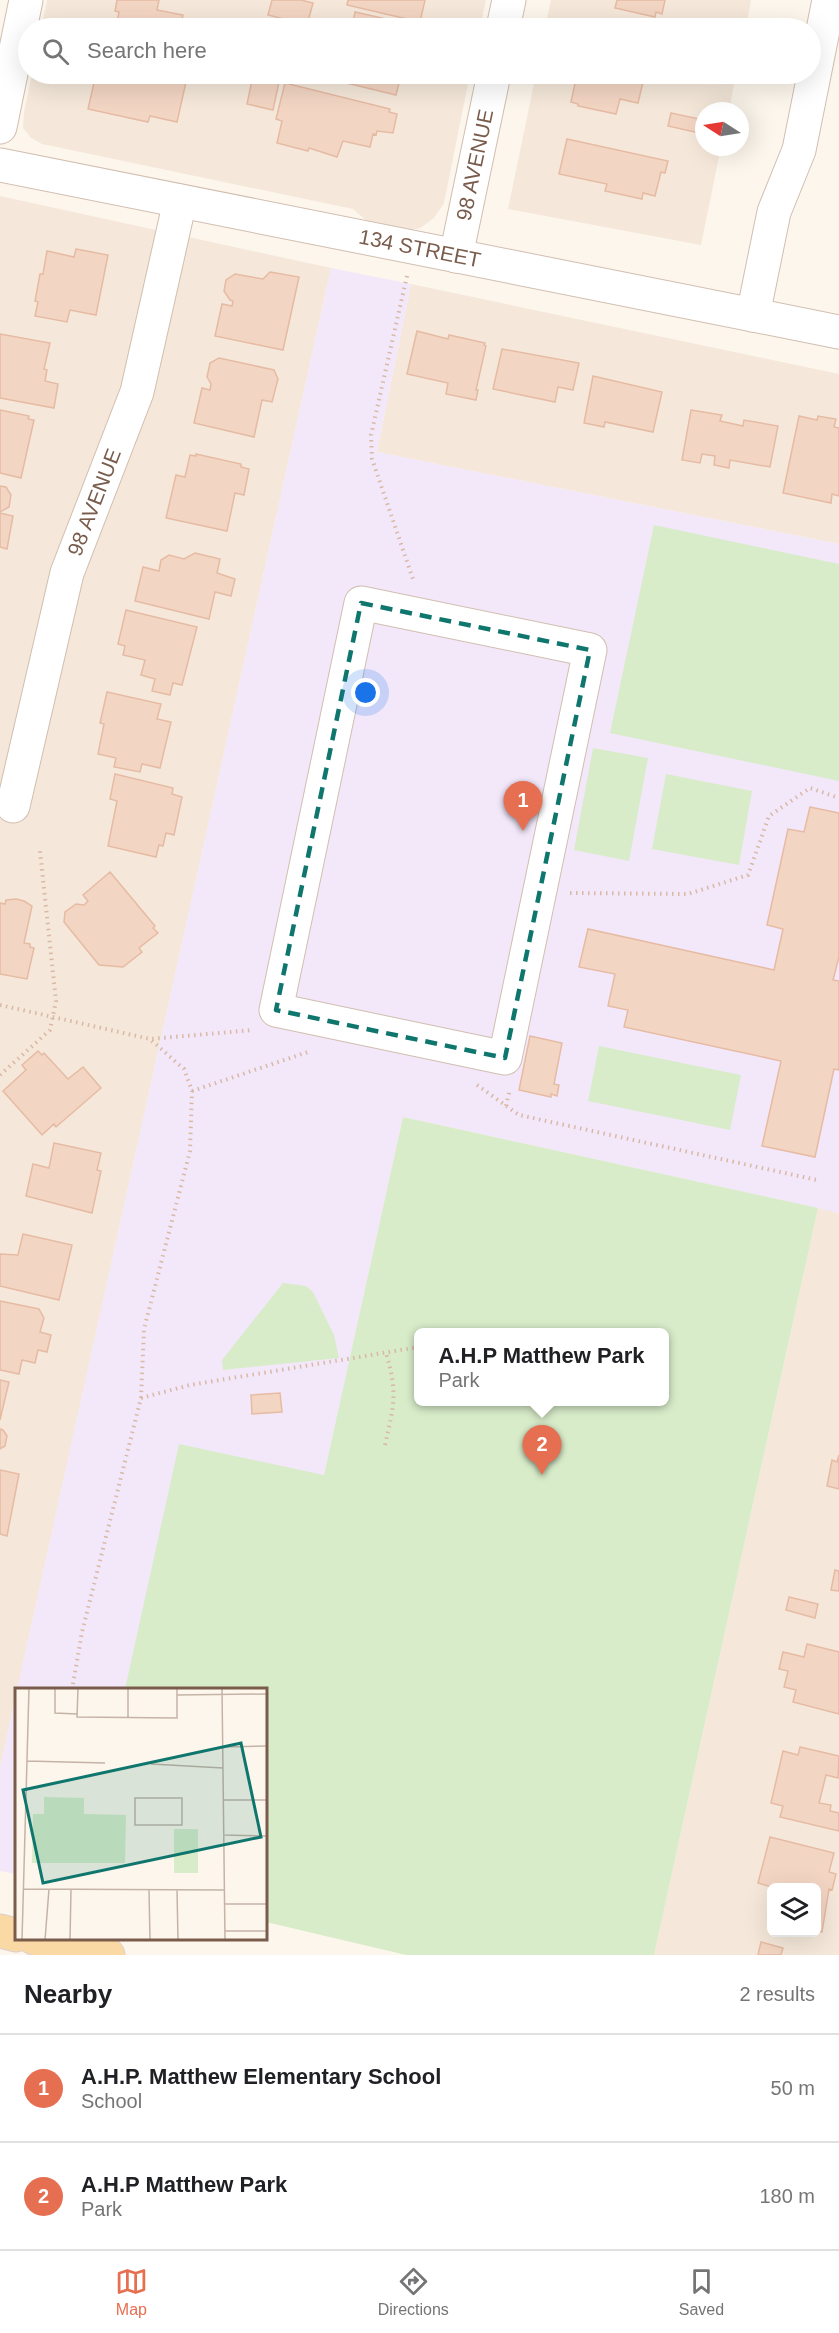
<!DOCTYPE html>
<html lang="en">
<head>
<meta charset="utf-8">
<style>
	:root { --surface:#fff; --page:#f6f6f6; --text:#202124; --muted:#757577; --line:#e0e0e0; --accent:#e76f51 }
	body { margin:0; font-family:Helvetica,sans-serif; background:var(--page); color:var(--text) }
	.controls { position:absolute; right:18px; bottom:18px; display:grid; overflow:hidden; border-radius:9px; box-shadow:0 6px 24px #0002 }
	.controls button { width:54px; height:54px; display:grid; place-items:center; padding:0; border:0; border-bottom:2px solid var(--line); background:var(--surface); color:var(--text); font:30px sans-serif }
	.compass { position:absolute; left:695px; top:102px; width:54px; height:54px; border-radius:50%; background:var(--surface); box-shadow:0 6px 24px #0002; rotate:282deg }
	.you { position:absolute; left:366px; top:693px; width:21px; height:21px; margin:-15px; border:4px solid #fff; border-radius:50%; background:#1a73e8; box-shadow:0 0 0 9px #1a73e833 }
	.badge { display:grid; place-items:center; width:39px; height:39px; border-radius:50%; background:var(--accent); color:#fff; font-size:20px; font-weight:700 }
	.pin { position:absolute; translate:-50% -50px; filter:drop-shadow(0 2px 3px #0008) }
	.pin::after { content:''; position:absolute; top:32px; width:21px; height:18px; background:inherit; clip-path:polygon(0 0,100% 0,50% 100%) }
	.popup { position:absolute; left:414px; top:1328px; width:255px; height:78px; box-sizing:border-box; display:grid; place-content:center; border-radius:9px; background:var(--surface); filter:drop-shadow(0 2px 4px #0005); font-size:20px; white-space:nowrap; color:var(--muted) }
	.popup b { font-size:22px; color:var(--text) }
	.popup::after { content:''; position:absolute; left:50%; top:100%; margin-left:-12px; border:12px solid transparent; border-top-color:var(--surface) }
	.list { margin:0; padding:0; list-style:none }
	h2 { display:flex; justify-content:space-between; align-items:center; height:78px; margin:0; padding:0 24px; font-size:26px }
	h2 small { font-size:20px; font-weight:400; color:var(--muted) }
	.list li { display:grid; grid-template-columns:39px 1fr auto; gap:18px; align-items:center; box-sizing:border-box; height:108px; padding:0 24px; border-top:2px solid var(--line) }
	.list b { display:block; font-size:22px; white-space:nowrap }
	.list p { margin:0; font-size:20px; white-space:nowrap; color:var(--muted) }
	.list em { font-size:20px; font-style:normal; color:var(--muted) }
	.icon { flex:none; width:33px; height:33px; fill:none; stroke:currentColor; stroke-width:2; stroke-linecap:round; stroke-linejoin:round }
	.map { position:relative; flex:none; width:839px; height:1955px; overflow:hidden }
	.search { position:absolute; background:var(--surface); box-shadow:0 6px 24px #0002; left:18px; right:18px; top:18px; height:66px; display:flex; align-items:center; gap:15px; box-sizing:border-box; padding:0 21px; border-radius:33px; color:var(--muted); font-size:22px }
	.sheet { height:294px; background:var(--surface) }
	nav { display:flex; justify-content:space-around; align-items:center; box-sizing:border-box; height:84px; border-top:2px solid var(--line); background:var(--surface); font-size:16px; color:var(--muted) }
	nav a { display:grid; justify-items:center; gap:3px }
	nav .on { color:var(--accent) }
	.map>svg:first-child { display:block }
</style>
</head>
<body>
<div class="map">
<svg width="839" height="1955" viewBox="0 0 839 1955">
	<rect width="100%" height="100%" fill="#fdf6ec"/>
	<path fill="#f5e8da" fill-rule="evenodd" d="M 47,0 L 486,0 L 480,28 L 41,28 Z
		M 551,0 L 751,0 L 746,28 L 545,28 Z
		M 32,74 L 470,74 L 444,203 L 434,218 L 420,228 L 411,230 L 369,223 L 353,209 L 42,144 L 31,138 L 23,128 L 24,112 Z
		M 536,74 L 736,74 L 729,111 L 704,111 L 704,147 L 721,147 L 701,245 L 508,209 Z
		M 0,196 L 331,268 L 0,1768 Z
		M 411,284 L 839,374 L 839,544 L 377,452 Z
		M 818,1208 L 839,1213 L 839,1955 L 654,1955 ZM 772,1888 L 816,1888 L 816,1932 L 772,1932 Z"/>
	<path fill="#f3e8fa" d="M 331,268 L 411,284 L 377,452 L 839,544 L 839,1213 L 403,1117 L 266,1741 L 266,1690 L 17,1690 Z
		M 16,1693 L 16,1874 L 0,1871 L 0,1768 Z"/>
	<path fill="#d8ecc9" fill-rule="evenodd" d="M 654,525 L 839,564 L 839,781 L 610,733 Z
		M 593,748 L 648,758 L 629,861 L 574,850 Z
		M 666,774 L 752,791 L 739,865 L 652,849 Z
		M 599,1046 L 741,1075 L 730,1130 L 588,1101 Z
		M 403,1117 L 818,1208 L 654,1955 L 406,1955 L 266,1922 L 266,1690 L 125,1689 L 179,1444 L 324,1475 ZM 665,1332 L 665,1402 L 419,1402 L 419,1332 Z
		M 283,1283 L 306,1286 L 313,1292 L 334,1335 L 339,1358 L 223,1370 L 222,1360 Z"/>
	<path fill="#f3d5c3" stroke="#e6bba3" stroke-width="1.5" d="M 117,0 L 159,0 L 157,10 L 183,15 L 180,28 L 116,28 L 119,12 L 115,11 Z
		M 272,0 L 301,0 L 313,3 L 307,25 L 268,15 Z
		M 348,0 L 425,0 L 420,22 L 347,5 Z
		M 617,0 L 665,0 L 662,14 L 656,12 L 655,17 L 615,8 Z
		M 355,12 L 418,26 L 418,28 L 349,28 L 352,27 Z
		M 96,74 L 151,74 L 186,82 L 177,122 L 150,116 L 148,122 L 88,109 Z
		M 332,74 L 408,74 L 406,80 L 400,79 L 396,95 L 330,79 Z
		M 577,74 L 645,74 L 638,103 L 620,99 L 616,114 L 578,106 L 578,104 L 571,102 Z
		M 253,76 L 279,82 L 273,110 L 247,104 Z
		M 285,83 L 390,109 L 389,112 L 397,114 L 393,133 L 377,131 L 376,135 L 373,134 L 370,147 L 343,141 L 337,157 L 309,148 L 308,151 L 277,143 L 282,121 L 276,119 Z
		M 671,113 L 704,120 L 704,134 L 668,126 Z
		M 567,139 L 668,161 L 665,173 L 661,172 L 655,196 L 643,193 L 642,199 L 605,191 L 607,184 L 559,174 Z
		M 76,249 L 108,255 L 96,315 L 70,310 L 67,322 L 35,316 L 38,302 L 35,301 L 40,274 L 43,274 L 47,251 L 74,257 Z
		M 270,272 L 299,277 L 283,350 L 215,336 L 222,304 L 232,306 L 233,301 L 230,300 L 224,291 L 226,280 L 235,274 L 263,279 Z
		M 417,331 L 448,339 L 449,335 L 485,343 L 484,345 L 486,346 L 476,390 L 478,390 L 476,400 L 446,394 L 448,383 L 407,374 Z
		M 0,334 L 50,343 L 44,369 L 47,370 L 45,381 L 58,384 L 54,408 L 0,398 Z
		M 502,349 L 579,363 L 573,390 L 558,387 L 555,402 L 493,389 Z
		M 219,358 L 274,370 L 278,379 L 272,402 L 262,400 L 254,437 L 194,423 L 202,388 L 210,390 L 211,384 L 207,377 L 210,363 Z
		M 593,376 L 662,392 L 653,432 L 605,422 L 604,427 L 584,423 Z
		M 0,410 L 29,416 L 28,419 L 34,420 L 21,478 L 0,473 Z
		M 691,410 L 722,415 L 720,421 L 743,426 L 744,420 L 778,426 L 770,467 L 730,460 L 729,468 L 714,465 L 715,456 L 702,454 L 700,463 L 682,460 Z
		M 799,416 L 817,420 L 818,416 L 836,419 L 834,427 L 839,428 L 839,496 L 832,494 L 831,503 L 783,493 Z
		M 196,454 L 241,464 L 241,467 L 249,469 L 244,495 L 235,493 L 227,531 L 166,518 L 176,475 L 185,477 L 190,455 L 196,456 Z
		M 0,486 L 6,487 L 11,495 L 9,507 L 0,512 Z
		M 0,513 L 13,516 L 7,549 L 0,547 Z
		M 195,553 L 220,559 L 217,573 L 235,579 L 231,596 L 215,592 L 209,619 L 135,601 L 143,567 L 159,571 L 161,560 L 169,555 L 184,559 Z
		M 126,610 L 197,627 L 182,685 L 173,683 L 170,695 L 152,691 L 155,679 L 141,675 L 145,660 L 123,655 L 125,646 L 118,644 Z
		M 107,692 L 161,704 L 157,719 L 171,722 L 160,768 L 142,764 L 140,772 L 114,767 L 116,758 L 98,754 L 104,724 L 100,723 Z
		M 115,774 L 173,788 L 172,794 L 182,797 L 174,835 L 166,833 L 163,846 L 159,845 L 156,857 L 108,846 L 117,801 L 110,799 Z
		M 810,807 L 839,813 L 839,957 L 833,980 L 839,981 L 839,1070 L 834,1069 L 815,1157 L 762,1146 L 781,1061 L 624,1027 L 628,1010 L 608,1006 L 615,974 L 579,967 L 588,929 L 774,970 L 783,929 L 767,925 L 788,829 L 804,832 Z
		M 110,872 L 155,926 L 153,928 L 158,933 L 139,948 L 142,952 L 123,967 L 99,965 L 64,922 L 65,912 L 76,904 L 84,905 L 88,901 L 83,895 Z
		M 16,899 L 24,901 L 32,906 L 24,943 L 30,944 L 30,947 L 34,948 L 27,979 L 0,974 L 0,903 L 5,904 L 6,900 Z
		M 530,1036 L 562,1043 L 554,1084 L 559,1085 L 557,1096 L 551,1094 L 551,1097 L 519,1090 Z
		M 38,1051 L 42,1055 L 44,1053 L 68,1079 L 83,1067 L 101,1088 L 56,1127 L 54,1124 L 42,1135 L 3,1091 L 26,1070 L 22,1065 Z
		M 54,1143 L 101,1153 L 97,1170 L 101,1171 L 92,1213 L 26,1196 L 33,1164 L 49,1168 Z
		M 23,1234 L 72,1245 L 59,1300 L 0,1286 L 0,1254 L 18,1255 Z
		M 0,1301 L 39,1309 L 44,1318 L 40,1332 L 51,1335 L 47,1352 L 38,1350 L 35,1363 L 22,1360 L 19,1374 L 0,1370 Z
		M 0,1380 L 9,1382 L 0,1420 Z
		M 280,1393 L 282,1412 L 252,1414 L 251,1395 Z
		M 0,1429 L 3,1430 L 7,1436 L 5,1446 L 0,1449 Z
		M 839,1455 L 839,1489 L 827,1486 L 832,1460 L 837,1462 Z
		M 0,1470 L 19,1474 L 7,1536 L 0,1534 Z
		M 835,1570 L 839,1571 L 839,1591 L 831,1590 Z
		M 789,1597 L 818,1604 L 815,1618 L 786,1610 Z
		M 807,1644 L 839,1652 L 839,1714 L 793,1702 L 796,1690 L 784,1687 L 788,1671 L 779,1669 L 783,1652 L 804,1657 Z
		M 800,1747 L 839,1756 L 838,1778 L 826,1775 L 819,1803 L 831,1805 L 830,1811 L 839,1813 L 839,1831 L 780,1817 L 783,1806 L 771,1803 L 783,1751 L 798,1755 Z
		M 770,1837 L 834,1853 L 829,1872 L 836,1874 L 832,1890 L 829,1889 L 822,1932 L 816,1930 L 816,1888 L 775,1888 L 758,1883 Z
		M 761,1942 L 783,1948 L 781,1955 L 758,1955 Z"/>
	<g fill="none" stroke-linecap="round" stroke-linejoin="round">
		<g stroke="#d1beb0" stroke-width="35">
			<g id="minor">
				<path d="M 503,28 L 509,0"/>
				<path d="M 0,127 L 26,0"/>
				<path id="s1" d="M 0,165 L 839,332"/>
				<path id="s2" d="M 456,256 L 494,74"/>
				<path d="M 753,315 L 774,212 L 799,150 L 829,0"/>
				<path d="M 361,603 L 590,650 L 505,1058 L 276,1010 Z"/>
				<path id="s3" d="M 13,806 L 67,573 L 137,392 L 180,201"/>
			</g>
		</g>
		<g stroke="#dad1cd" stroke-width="35">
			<path id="major" d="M 0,1931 L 16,1935
				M 34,1938 L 108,1955"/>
		</g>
		<path stroke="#d9b8a5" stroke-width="4" stroke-dasharray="1.5 4.5" stroke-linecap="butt" d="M 407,276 L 371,435 L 372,459 L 414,582
			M 570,893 L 688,894 L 748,875 L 769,816 L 810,788 L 839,798
			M 0,1005 L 150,1039 L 253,1030
			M 0,1075 L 50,1030 L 56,1001 L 40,851
			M 477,1085 L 519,1115 L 817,1180
			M 192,1091 L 311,1051
			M 506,1106 L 510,1089
			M 141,1398 L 190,1385 L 419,1347
			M 385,1445 C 394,1405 398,1393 386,1353
			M 72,1690 L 82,1632 L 141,1398 L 144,1329 L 190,1151 L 192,1091 L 184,1069 L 151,1040"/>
		<use href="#minor" stroke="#fff" stroke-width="33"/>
		<use href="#major" stroke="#fbd9a5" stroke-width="33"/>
	</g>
	<path fill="none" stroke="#0f766e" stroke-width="4.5" stroke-dasharray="12 8" stroke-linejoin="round" d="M 361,603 L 590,650 L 505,1058 L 276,1010 Z"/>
	<g text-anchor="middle" stroke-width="6" stroke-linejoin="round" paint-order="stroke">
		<g font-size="21" fill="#7a5c4d" stroke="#fffaf3">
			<text dy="7" stroke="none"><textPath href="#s2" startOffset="93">98 AVENUE</textPath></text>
			<text dy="7" stroke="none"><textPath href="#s1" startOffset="428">134 STREET</textPath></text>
			<text dy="7" stroke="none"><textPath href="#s3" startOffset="315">98 AVENUE</textPath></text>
		</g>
	</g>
	<g transform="translate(15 1688)">
		<rect width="252" height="252" fill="#fdf6ec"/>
		<path d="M 29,109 L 69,110 L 69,126 L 111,127 L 110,175 L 17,175 L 18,126 L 29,126 ZM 159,141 L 183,141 L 183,185 L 159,185 Z" fill="#d8ecc9"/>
		<path fill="none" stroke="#c5b3a7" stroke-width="1.5" d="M 40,0 L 40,25 L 62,26M 63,0 L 62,29 L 162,30 L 162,0M 113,0 L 113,30M 207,0 L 210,252M 162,7 L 252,6M 207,59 L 252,58M 12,73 L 90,75M 136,76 L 208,80M 120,110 L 167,110 L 167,137 L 120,137 ZM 208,112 L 252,112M 208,147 L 252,148M 8,201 L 209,202M 134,202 L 135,252M 162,202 L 163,252M 209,216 L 252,216M 210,243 L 252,243M 7,252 L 14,0M 30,252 L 34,201M 55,252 L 56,201"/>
		<path fill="#0f766e" fill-opacity="0.15" stroke="#0f766e" stroke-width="3" d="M 226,55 L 246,149 L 28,195 L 8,102 Z"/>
		<rect width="252" height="252" fill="none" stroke="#7a5c4d" stroke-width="3"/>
	</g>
</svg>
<div class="controls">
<button><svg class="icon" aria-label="layers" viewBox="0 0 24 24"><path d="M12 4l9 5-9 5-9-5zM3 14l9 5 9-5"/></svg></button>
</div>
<svg class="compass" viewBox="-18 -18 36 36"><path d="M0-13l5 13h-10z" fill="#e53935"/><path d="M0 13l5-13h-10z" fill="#757577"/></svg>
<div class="you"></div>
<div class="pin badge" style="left:523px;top:831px">1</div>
<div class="pin badge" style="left:542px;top:1475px">2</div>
<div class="popup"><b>A.H.P Matthew Park</b>Park</div>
<div class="search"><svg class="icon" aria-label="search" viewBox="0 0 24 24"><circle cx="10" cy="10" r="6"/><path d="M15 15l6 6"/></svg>Search here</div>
</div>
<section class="sheet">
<h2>Nearby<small>2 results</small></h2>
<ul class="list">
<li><span class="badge">1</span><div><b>A.H.P. Matthew Elementary School</b><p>School</p></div><em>50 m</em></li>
<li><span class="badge">2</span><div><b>A.H.P Matthew Park</b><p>Park</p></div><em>180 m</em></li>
</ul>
</section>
<nav>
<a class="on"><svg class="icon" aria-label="map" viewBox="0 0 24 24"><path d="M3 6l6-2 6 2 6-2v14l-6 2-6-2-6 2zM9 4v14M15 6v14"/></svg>Map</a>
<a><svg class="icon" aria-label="directions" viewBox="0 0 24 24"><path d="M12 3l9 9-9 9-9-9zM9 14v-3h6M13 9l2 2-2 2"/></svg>Directions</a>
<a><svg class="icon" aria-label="saved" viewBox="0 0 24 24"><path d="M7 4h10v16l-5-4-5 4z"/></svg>Saved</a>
</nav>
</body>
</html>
